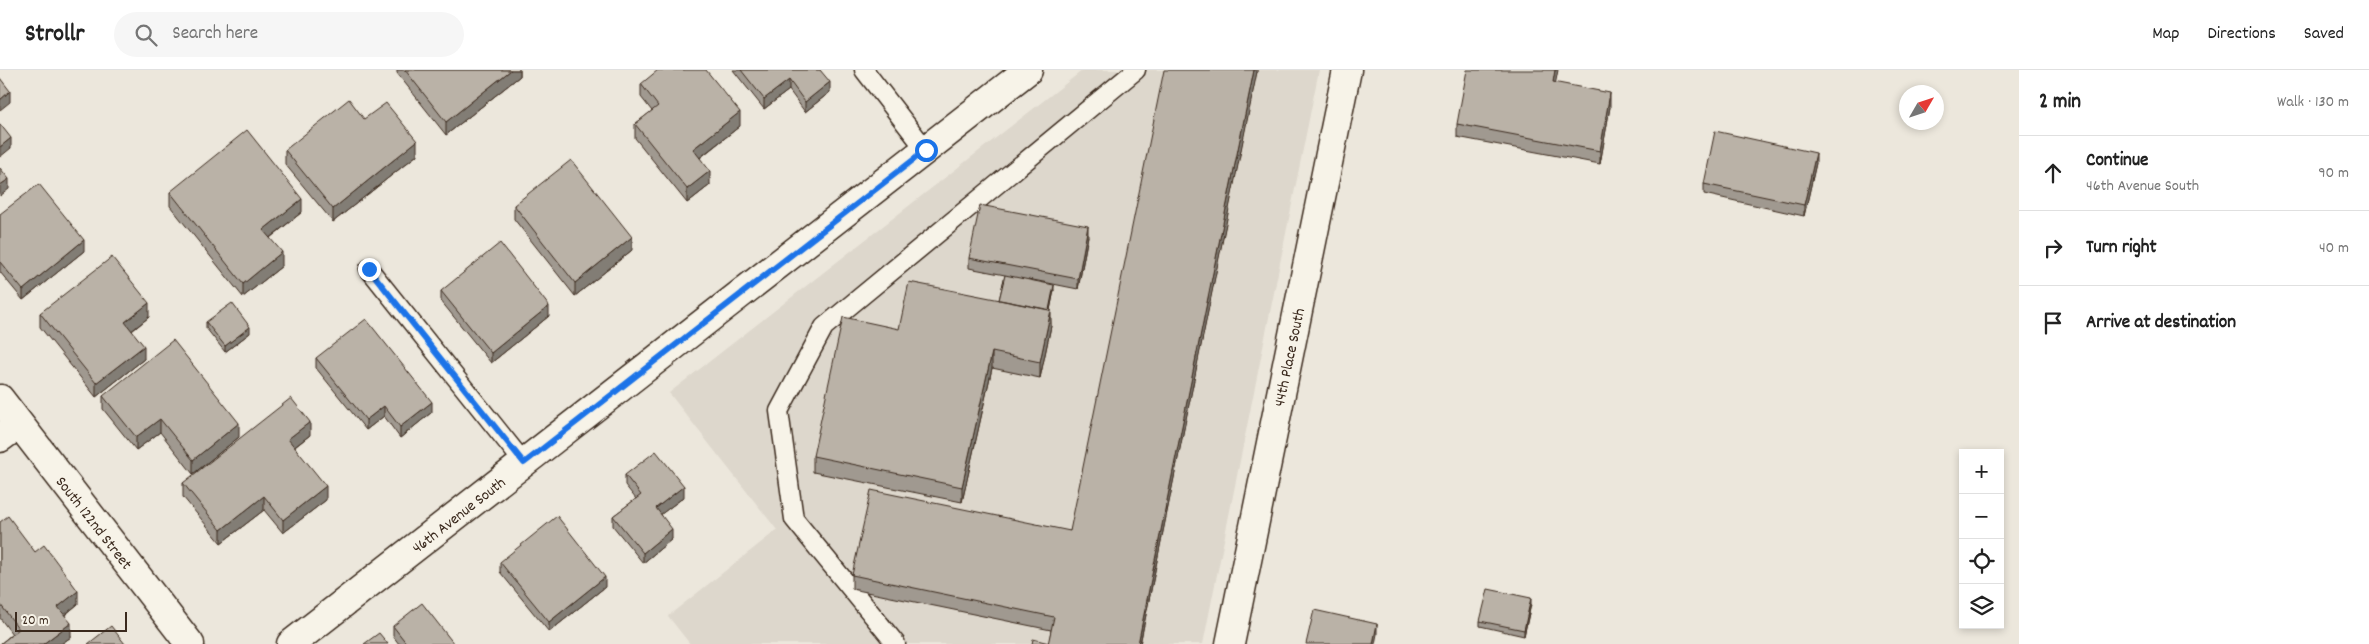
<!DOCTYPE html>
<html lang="en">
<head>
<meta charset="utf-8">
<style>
	:root { --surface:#fff; --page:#f6f6f6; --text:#222; --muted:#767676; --line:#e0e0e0 }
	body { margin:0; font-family:Dekko,sans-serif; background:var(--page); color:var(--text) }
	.controls { position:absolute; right:15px; bottom:15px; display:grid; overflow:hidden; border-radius:0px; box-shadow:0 2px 8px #0003 }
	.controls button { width:45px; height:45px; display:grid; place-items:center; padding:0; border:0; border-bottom:1px solid var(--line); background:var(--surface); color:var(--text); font:25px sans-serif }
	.compass { position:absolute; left:1899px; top:15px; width:45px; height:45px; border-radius:50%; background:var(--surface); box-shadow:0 2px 8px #0003; rotate:51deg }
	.scale { position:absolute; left:15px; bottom:12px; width:112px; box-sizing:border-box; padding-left:5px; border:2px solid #3b2a1e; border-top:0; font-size:14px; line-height:18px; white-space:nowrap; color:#3b2a1e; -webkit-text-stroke:4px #f7f3e8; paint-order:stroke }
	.stop { position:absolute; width:15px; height:15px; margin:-11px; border:4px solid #1a73e8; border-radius:50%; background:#fff }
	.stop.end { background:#1a73e8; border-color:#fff; box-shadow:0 1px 5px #0008 }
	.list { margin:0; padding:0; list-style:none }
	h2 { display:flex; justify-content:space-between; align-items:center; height:65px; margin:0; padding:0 20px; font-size:21px }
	h2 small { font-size:16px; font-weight:400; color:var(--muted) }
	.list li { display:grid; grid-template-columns:32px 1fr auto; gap:15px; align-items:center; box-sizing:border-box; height:75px; padding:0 20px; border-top:1px solid var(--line) }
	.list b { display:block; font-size:19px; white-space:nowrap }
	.list p { margin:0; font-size:16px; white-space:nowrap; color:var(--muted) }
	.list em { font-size:16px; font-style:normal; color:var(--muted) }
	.icon { flex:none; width:28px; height:28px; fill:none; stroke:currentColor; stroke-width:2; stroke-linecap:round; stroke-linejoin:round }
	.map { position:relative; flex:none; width:2019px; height:574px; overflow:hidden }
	header { display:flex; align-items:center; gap:30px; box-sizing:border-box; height:70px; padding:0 25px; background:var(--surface); border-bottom:1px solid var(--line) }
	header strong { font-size:24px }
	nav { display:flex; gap:28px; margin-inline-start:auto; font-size:18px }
	.search { width:350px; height:45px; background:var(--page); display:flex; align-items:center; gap:12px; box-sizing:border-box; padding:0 18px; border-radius:28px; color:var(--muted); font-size:19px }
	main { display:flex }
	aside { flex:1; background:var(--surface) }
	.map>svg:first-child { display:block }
</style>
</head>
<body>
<header>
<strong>Strollr</strong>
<div class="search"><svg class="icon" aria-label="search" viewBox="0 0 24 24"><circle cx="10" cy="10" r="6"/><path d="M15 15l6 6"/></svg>Search here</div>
<nav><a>Map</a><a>Directions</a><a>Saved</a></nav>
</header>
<main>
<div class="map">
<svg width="2019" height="574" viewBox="0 0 2019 574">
	<rect width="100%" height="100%" fill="#ece7dc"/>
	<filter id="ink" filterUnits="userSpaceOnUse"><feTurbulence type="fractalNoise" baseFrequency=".02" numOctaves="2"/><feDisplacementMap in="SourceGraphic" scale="10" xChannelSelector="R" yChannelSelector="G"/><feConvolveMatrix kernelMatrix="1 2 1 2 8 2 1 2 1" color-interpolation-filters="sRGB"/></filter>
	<g filter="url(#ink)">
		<path fill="#ddd7cc" d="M 1083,0 L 1319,0 L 1203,574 L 690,574 L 668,546 L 777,460 L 669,323 Z"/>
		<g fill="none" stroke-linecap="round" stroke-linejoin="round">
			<g stroke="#3b2a1e" stroke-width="21">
				<path id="lane" d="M 864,0 L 926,80
					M 369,199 L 524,393
					M 896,574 L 794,449 L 779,341 L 824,257 L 1136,0"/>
			</g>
			<g stroke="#3b2a1e" stroke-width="31">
				<path id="street" d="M 0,329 L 190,574
					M 0,368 L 19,354
					M 291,574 L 1028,0
					M 1230,574 L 1347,0"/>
			</g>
			<use href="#lane" stroke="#f7f3e8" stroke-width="18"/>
			<use href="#street" stroke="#f7f3e8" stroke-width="28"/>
		</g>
		<path fill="#a09990" stroke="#3b2a1e" d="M 397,0 L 520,0 L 520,6 L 446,65 L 397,3 Z
			M 733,0 L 820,0 L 830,22 L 805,42 L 789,20 L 764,39 Z
			M 1257,0 L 1140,574 L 1032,574 L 1049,573 L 1051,560 L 852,519 L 852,505 L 1070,461 Z
			M 1556,13 L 1610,37 L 1600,94 L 1457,67 L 1457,54 Z
			M 641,14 L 740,56 L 700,88 L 710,115 L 687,133 L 635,68 L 635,54 L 652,41 L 641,27 Z
			M 285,80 L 417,85 L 333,152 L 285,94 Z
			M 1816,93 L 1804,146 L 1704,124 L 1704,114 Z
			M 170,122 L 302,142 L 270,168 L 282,196 L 243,227 L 170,136 Z
			M 514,135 L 632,180 L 575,226 L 514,149 Z
			M 0,144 L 84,181 L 23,230 L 0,202 Z
			M 1088,166 L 1078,219 L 1028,209 L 1054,220 L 1050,240 L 1051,256 L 1040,308 L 992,298 L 962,432 L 813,402 L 813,386 L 899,259 L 999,230 L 1005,205 L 969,198 L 969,188 Z
			M 441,221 L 549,246 L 491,293 L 441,231 Z
			M 40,243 L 149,247 L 132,261 L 144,289 L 96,327 L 40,257 Z
			M 206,252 L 250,263 L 225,282 L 206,258 Z
			M 316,288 L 432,342 L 400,368 L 384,346 L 366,360 L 316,298 Z
			M 103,326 L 239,367 L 193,404 L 160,362 L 136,380 L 103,339 Z
			M 310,365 L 295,377 L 326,430 L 283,463 L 264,440 L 221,473 L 183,427 L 183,413 Z
			M 625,405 L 684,427 L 661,444 L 672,469 L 643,493 L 613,456 L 613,446 L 636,429 L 625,415 Z
			M 0,452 L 35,482 L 78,534 L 65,545 L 71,567 L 61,574 L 0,574 L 12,564 L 0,548 Z
			M 500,492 L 605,517 L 549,562 L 500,502 Z
			M 1531,534 L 1524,566 L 1480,556 L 1480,551 Z
			M 393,556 L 454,574 L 399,574 L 393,566 Z"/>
		<path fill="#827d75" stroke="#3b2a1e" d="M 511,0 L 520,0 L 520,6 L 446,65 L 446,52 Z
			M 1254,0 L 1257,0 L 1257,2 L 1140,574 L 1138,574 Z
			M 1555,0 L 1558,0 L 1553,26 L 1553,12 Z
			M 789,10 L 789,20 L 764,39 L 764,29 Z
			M 830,12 L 830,22 L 805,42 L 805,32 Z
			M 10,21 L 10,32 L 0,40 L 0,30 Z
			M 1610,23 L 1610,37 L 1600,94 L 1600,81 Z
			M 740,42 L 740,56 L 693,93 L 693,79 Z
			M 11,68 L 11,78 L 0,87 L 0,77 Z
			M 417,71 L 417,85 L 333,152 L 333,139 Z
			M 1816,83 L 1816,93 L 1804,146 L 1804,135 Z
			M 710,101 L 710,115 L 687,133 L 687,119 Z
			M 9,109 L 9,119 L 0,126 L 0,115 Z
			M 302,129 L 302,142 L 263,173 L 263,160 Z
			M 1088,156 L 1088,166 L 1078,219 L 1078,209 Z
			M 632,167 L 632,180 L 575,226 L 575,213 Z
			M 84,170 L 84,181 L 23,230 L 23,220 Z
			M 282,182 L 282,196 L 243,227 L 243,214 Z
			M 1054,215 L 1054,220 L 1048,250 L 1048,245 Z
			M 149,233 L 149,247 L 125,266 L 125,252 Z
			M 549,236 L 549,246 L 491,293 L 491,283 Z
			M 1051,240 L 1051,256 L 1040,308 L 1040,292 Z
			M 250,257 L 250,263 L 225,282 L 225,276 Z
			M 144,276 L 144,289 L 96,327 L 96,313 Z
			M 992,282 L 992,298 L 962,432 L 962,417 Z
			M 432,332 L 432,342 L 400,368 L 400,357 Z
			M 384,336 L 384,346 L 366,360 L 366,350 Z
			M 160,349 L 160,362 L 136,380 L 136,367 Z
			M 310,352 L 310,365 L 288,382 L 288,369 Z
			M 239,353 L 239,367 L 193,404 L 193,390 Z
			M 326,416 L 326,430 L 283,463 L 283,450 Z
			M 684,416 L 684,427 L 656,448 L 656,438 Z
			M 264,426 L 264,440 L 221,473 L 221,460 Z
			M 672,459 L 672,469 L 643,493 L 643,483 Z
			M 605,507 L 605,517 L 549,562 L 549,552 Z
			M 78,521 L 78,534 L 58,550 L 58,537 Z
			M 1531,528 L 1531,534 L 1524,566 L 1524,560 Z
			M 71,553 L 71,567 L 61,574 L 43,574 Z
			M 1377,554 L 1377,564 L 1375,574 L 1373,574 Z"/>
		<path fill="#bab2a7" stroke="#3b2a1e" d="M 405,0 L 511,0 L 446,52 Z
			M 658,0 L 706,0 L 740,42 L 693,79 L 710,101 L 687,119 L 635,54 L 658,36 L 641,14 Z
			M 741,0 L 820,0 L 830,12 L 805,32 L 789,10 L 764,29 Z
			M 1164,0 L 1254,0 L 1138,574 L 1048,574 L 1054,547 L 852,505 L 871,420 L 1070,461 Z
			M 1467,0 L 1555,0 L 1553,12 L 1610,23 L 1600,81 L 1457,54 Z
			M 0,8 L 10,21 L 0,30 Z
			M 349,29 L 364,49 L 386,33 L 417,71 L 333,139 L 285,80 Z
			M 0,54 L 11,68 L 0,77 Z
			M 247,60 L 302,129 L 263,160 L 282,182 L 243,214 L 170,122 Z
			M 1715,61 L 1816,83 L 1804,135 L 1704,114 Z
			M 571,90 L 632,167 L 575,213 L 514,135 Z
			M 0,98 L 9,109 L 0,115 Z
			M 39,114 L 84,170 L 23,220 L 0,192 L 0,144 Z
			M 980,135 L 1088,156 L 1078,209 L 969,188 Z
			M 500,173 L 549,236 L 491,283 L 441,221 Z
			M 112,187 L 149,233 L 125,252 L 144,276 L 96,313 L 40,243 Z
			M 1005,205 L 1054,215 L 1049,240 L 999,230 Z
			M 909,212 L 1051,240 L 1040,292 L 992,282 L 962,417 L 813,386 L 843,247 L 899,259 Z
			M 232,233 L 250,257 L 225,276 L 206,252 Z
			M 366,249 L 432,332 L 400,357 L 384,336 L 366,350 L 316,288 Z
			M 173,270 L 239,353 L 193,390 L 160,349 L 136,367 L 103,326 Z
			M 291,328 L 310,352 L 288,369 L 326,416 L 283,450 L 264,426 L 221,460 L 183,413 Z
			M 656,381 L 684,416 L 656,438 L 672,459 L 643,483 L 613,446 L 641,425 L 625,405 Z
			M 8,446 L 35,482 L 44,475 L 78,521 L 58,537 L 71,553 L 43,574 L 0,574 L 19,559 L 0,534 L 0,452 Z
			M 557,446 L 605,507 L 549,552 L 500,492 Z
			M 1488,519 L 1531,528 L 1524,560 L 1480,551 Z
			M 422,533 L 454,574 L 407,574 L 393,556 Z
			M 1314,540 L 1377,554 L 1373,574 L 1306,574 Z
			M 111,556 L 125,574 L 88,574 Z
			M 379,563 L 388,574 L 364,574 Z
			M 1033,569 L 1049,573 L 1048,574 L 1032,574 Z"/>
	</g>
	<g fill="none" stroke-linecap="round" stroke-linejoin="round" filter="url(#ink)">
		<path stroke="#1a73e8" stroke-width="6" d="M 369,199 L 524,393 L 926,80"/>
	</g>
	<g text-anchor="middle" stroke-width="4" stroke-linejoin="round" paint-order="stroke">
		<g font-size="16" fill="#3b2a1e" stroke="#f7f3e8">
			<text transform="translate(1288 287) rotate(-78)" y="6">44th Place South</text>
			<text transform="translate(458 444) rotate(-38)" y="6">46th Avenue South</text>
			<text transform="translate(95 452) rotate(52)" y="6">South 122nd Street</text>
		</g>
	</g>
</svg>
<div class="controls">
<button>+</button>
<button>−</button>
<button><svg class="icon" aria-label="locate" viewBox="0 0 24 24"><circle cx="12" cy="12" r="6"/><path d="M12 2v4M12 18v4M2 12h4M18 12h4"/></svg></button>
<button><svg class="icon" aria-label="layers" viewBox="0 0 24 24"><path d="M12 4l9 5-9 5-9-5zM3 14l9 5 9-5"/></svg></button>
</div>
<svg class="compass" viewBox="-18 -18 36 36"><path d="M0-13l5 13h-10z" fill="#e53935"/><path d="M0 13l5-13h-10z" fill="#767676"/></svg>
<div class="scale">20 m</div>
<div class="stop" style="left:926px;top:80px"></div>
<div class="stop end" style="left:369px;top:199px"></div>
</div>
<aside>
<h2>2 min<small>Walk · 130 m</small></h2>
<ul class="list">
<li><svg class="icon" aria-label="ahead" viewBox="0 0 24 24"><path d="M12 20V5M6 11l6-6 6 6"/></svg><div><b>Continue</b><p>46th Avenue South</p></div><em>90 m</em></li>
<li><svg class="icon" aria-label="right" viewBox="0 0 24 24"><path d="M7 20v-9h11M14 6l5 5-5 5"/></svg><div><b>Turn right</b></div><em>40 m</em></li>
<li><svg class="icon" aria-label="arrive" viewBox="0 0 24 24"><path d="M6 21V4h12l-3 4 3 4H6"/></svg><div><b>Arrive at destination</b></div></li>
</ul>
</aside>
</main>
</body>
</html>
